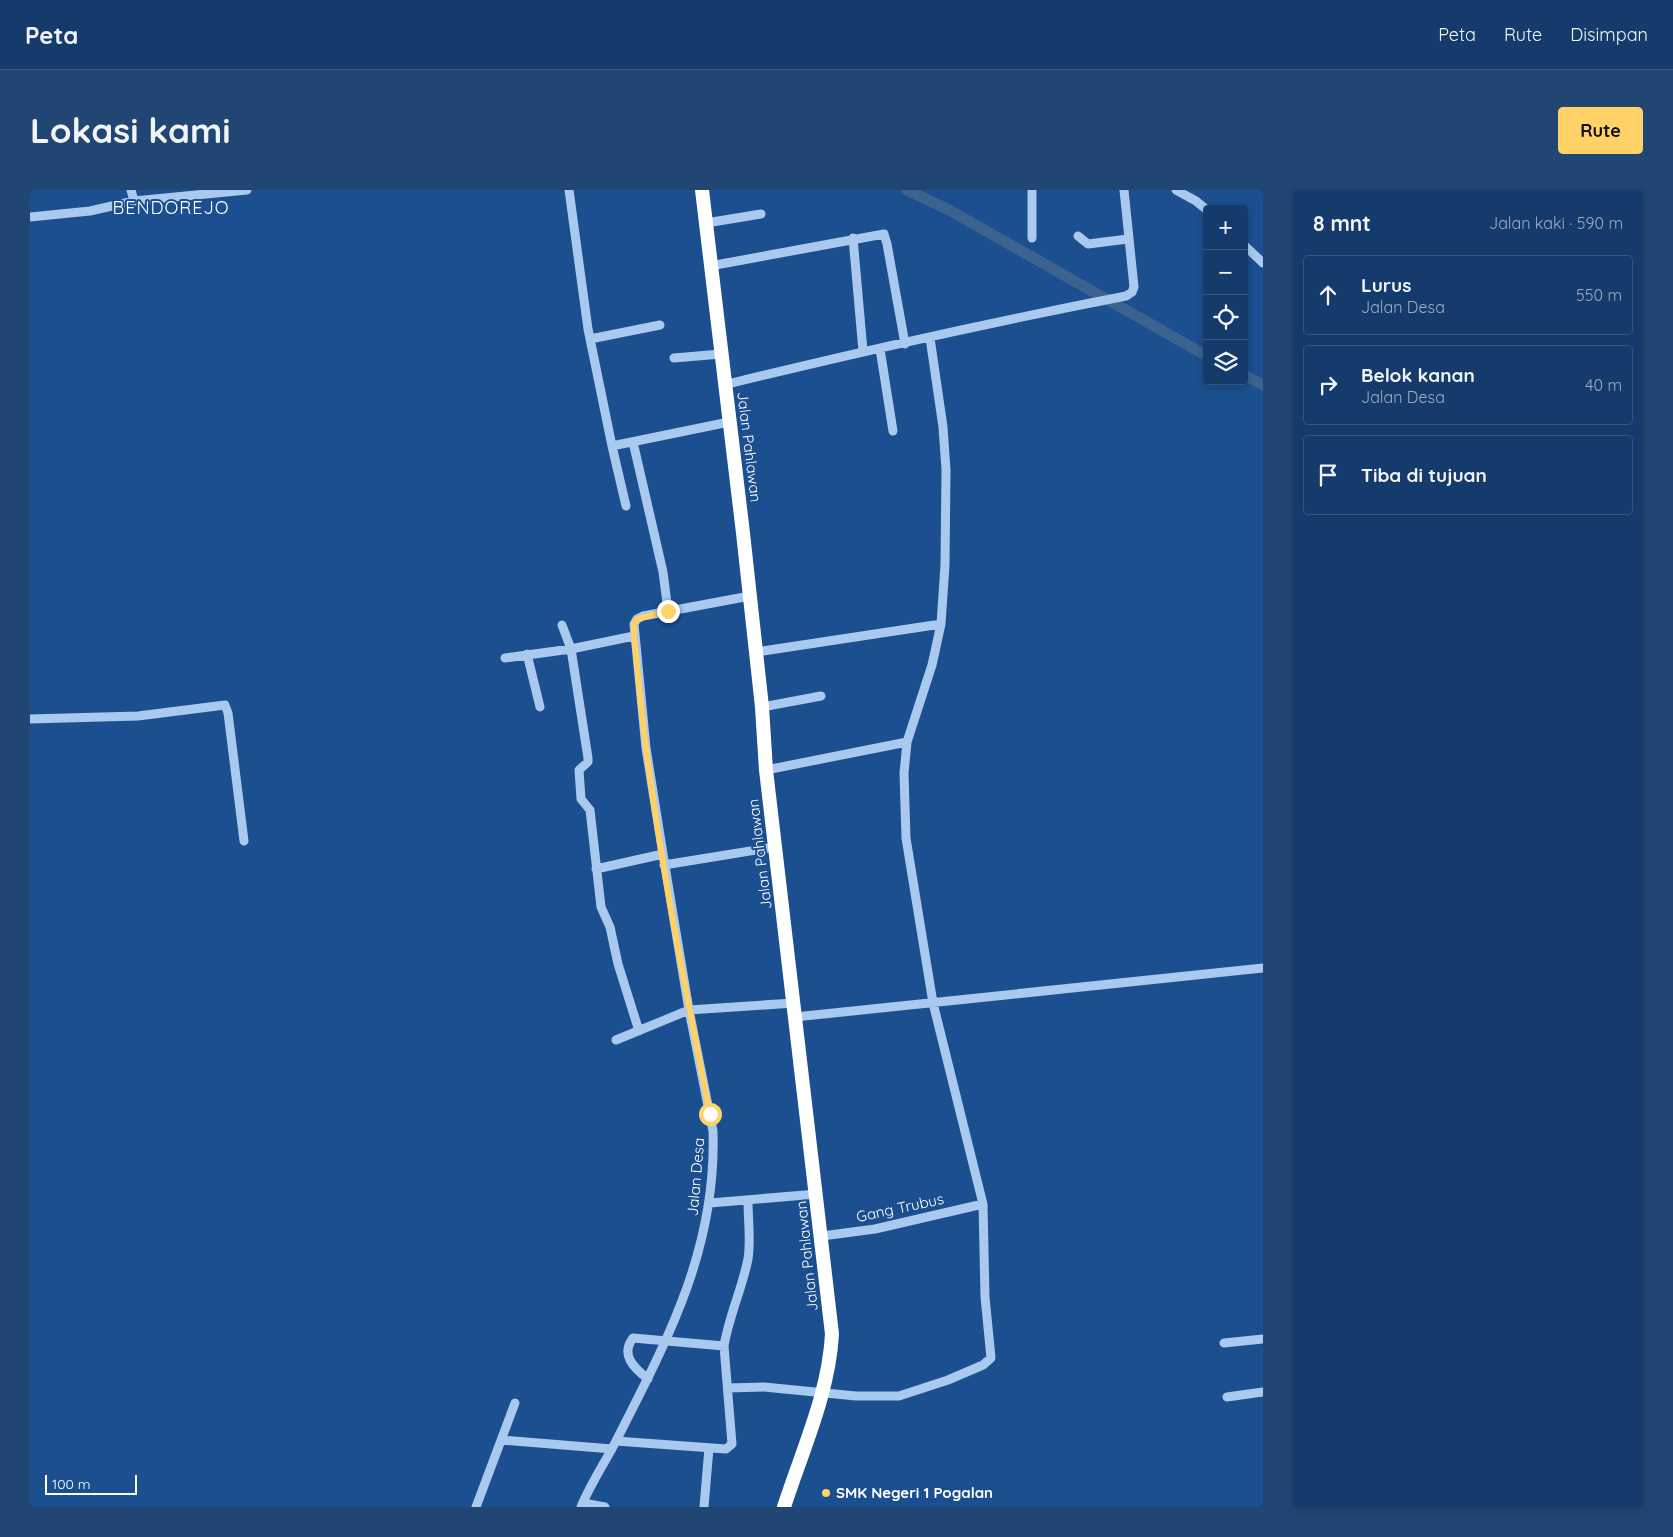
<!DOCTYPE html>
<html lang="id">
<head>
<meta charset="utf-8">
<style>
	:root { --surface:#143b6b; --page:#214673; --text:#f1f3f6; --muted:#9dadc1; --line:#33557e; --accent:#ffd166 }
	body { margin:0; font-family:Quicksand,sans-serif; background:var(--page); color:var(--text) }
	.controls { position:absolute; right:15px; top:15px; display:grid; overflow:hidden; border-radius:5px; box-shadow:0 2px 8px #0003 }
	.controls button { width:45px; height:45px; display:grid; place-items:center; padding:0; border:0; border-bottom:1px solid var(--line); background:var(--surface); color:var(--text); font:25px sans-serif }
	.scale { position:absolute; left:15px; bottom:12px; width:92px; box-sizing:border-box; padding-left:5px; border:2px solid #fff; border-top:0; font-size:14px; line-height:18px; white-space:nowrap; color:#fff; -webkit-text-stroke:4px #1b4f8f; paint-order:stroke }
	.stop { position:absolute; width:15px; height:15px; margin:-11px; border:4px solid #ffd166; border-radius:50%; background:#fff }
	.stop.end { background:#ffd166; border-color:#fff; box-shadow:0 1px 5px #0008 }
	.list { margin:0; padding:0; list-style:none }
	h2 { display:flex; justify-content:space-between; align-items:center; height:65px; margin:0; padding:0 20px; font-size:21px }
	h2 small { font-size:16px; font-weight:400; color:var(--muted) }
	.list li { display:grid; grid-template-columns:32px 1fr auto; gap:15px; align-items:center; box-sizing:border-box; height:80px; margin:0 10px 10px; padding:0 10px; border:1px solid var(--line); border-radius:5px }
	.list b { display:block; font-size:19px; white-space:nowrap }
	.list p { margin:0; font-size:16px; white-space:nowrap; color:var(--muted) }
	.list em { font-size:16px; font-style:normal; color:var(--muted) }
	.icon { flex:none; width:28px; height:28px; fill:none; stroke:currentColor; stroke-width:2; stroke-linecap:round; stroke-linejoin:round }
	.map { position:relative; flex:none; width:1233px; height:1317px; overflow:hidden; border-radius:5px }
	header { display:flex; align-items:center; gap:30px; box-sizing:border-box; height:70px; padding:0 25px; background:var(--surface); border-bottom:1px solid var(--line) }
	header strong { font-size:24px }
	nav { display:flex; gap:28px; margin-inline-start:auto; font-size:18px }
	.intro { display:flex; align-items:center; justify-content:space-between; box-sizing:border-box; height:120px; padding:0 30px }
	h1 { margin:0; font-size:35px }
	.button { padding:12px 22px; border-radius:5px; background:var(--accent); color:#111; font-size:18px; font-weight:700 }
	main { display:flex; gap:30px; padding:0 30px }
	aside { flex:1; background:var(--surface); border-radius:5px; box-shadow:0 2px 8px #0003 }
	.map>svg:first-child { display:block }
</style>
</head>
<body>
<header>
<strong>Peta</strong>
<nav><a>Peta</a><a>Rute</a><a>Disimpan</a></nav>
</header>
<div class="intro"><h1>Lokasi kami</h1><a class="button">Rute</a></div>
<main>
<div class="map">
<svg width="1233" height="1317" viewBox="0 0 1233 1317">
	<rect width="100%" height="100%" fill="#1b4f8f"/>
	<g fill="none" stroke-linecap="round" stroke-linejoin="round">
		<path stroke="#3c6290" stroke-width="11" d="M 877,0 L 919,20 L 1177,166
			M 1214,185 L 1233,195"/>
		<path stroke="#a9c9ee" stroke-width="9" d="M 101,0 L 104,11
			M 539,0 L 558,139 L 582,256 L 699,232
			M 1146,0 L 1166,11 L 1177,20
			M 0,27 L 60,21 L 104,11 L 217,0
			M 676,33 L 731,24
			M 1048,46 L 1058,54 L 1098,49
			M 823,48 L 833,161
			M 1002,48 L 1002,0
			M 1214,55 L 1233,73
			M 680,76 L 854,44 L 857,54 L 875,154
			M 560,149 L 630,135
			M 850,159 L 863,241
			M 644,168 L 691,164
			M 694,195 C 828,162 962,132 1096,106 L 1102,102 L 1104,97 L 1094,0
			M 603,252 L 633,382 L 638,421
			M 582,256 L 596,316
			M 532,435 L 541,459 L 558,568 L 558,572 L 549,580 L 551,609 L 560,620 L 571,717 L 580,737 L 588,774 L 609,841
			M 726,462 L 911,434
			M 497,464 L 510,517
			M 475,468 L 541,459 L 604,446
			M 732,517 L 791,506
			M 0,529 L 108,526 L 195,515 L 198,523 L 214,651
			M 736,580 L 877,552
			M 634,675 L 745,657
			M 566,679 L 633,664
			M 765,827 L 1233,778
			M 586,850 L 659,820 L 764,813
			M 680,1013 L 787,1004
			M 792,1046 L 845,1039 L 953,1014
			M 1194,1153 L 1233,1149
			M 694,1156 C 699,1126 712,1099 718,1069 C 721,1050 718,1030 718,1011
			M 698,1198 L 734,1197 L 826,1206 L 869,1206 L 918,1190 L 953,1175 L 961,1168 L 955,1107 L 953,1014 L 903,813 L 876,648 L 874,583 L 877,552 L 902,475 L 911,434 L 915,375 L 916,280 L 913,237 L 900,148
			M 1197,1207 L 1233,1202
			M 471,1250 L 582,1259
			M 586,1251 L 696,1259 L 702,1254 L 694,1156 L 603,1148 C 590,1165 604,1178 618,1189
			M 553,1313 L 575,1317
			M 446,1317 L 485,1213
			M 551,1317 C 560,1295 574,1274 585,1253 C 637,1151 687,1059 683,941 L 659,820 L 633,664 L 616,558 L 604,434 L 607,429 L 613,426 L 720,406
			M 674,1317 L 679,1258"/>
		<path stroke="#fff" stroke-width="14" d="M 672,0 L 713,343 L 732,517 L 736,580 L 802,1144 C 799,1203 772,1261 754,1317"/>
	</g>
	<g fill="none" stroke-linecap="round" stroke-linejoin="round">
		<path stroke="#ffd166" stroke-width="6" d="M 638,421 L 607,429 L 604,434 L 604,446 C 608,483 611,521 616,558 C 632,681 656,803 680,924"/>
	</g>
	<circle fill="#ffd166" stroke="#1b4f8f" stroke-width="2" cx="796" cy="1303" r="5"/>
	<g text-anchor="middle" stroke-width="4" stroke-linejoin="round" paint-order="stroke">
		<g font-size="15" fill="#fff" stroke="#1b4f8f">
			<text transform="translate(719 257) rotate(83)" y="5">Jalan Pahlawan</text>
			<text transform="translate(730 664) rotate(-97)" y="5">Jalan Pahlawan</text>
			<text transform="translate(666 987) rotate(-85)" y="5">Jalan Desa</text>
			<text transform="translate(870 1018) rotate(-12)" y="5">Gang Trubus</text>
			<text transform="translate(777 1066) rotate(-96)" y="5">Jalan Pahlawan</text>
		</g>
		<g font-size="15" font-weight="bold" fill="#fff" stroke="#1b4f8f" text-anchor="start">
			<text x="806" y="1308">SMK Negeri 1 Pogalan</text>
		</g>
		<g font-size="18" letter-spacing="1" fill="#fff" stroke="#1b4f8f">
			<text x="141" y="24">BENDOREJO</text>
		</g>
	</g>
</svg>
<div class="controls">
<button>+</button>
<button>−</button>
<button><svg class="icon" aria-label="locate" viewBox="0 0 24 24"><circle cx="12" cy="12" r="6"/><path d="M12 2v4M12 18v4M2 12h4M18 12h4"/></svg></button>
<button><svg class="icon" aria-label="layers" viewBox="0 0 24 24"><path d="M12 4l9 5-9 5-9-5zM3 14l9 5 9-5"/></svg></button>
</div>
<div class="scale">100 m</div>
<div class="stop" style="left:680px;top:924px"></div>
<div class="stop end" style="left:638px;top:421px"></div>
</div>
<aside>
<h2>8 mnt<small>Jalan kaki · 590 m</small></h2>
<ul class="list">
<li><svg class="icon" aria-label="ahead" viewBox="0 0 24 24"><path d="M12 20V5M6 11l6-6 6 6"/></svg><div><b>Lurus</b><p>Jalan Desa</p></div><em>550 m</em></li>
<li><svg class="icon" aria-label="right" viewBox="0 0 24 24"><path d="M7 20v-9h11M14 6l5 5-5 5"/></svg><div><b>Belok kanan</b><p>Jalan Desa</p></div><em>40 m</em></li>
<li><svg class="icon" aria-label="arrive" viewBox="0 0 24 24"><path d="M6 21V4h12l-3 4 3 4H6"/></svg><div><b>Tiba di tujuan</b></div></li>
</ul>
</aside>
</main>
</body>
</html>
